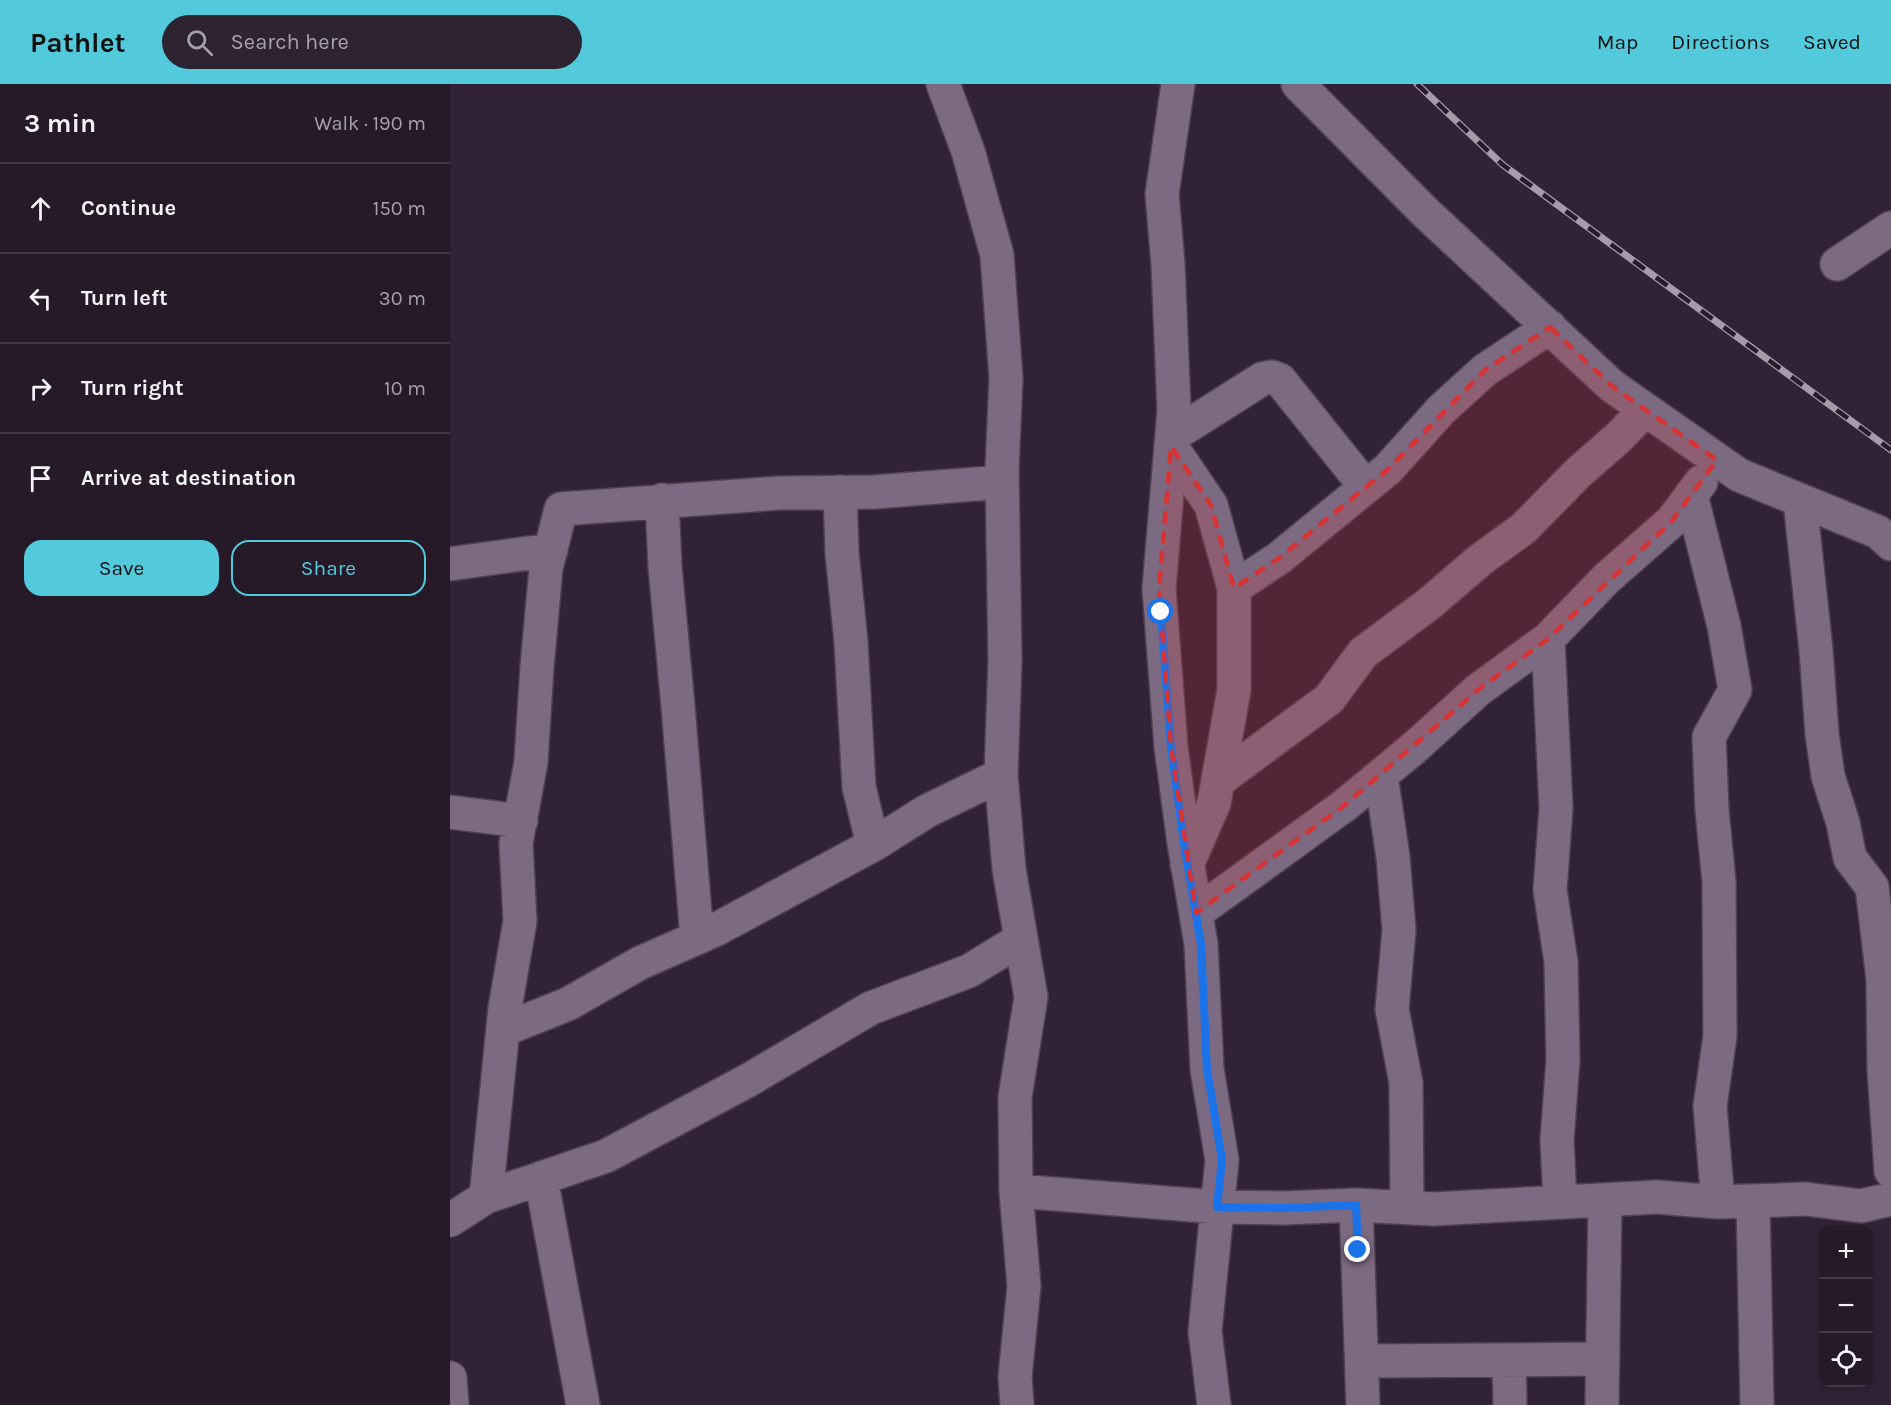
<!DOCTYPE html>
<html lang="en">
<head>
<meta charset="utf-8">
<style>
	:root { --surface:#261a29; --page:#2e2331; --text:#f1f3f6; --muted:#a4a1a8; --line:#423846; --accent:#53cadc }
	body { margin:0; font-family:Karla,sans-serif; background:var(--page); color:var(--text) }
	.controls { position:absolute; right:18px; bottom:18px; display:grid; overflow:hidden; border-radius:12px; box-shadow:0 3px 9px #0003 }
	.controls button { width:54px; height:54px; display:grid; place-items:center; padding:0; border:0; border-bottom:2px solid var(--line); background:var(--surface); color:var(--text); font:30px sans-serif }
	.stop { position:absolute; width:18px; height:18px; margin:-14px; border:4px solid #1a73e8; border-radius:50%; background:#fff }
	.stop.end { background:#1a73e8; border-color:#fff; box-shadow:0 2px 6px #0008 }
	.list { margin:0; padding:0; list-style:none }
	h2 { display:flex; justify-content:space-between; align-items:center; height:78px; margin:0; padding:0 24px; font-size:26px }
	h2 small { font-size:20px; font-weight:400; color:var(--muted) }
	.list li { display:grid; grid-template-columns:39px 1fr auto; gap:18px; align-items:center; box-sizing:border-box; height:90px; padding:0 24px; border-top:2px solid var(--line) }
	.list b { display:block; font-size:22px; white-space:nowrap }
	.list em { font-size:20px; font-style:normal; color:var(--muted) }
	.actions { display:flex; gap:12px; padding:18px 24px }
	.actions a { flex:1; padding:14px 0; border:2px solid var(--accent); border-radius:18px; text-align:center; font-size:21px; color:var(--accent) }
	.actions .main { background:var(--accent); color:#111 }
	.icon { flex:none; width:33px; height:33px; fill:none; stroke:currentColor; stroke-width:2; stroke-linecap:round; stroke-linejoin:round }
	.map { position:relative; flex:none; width:1441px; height:1321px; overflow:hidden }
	header { display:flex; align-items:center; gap:36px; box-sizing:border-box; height:84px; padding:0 30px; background:var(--accent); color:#111 }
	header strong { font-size:28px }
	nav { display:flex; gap:33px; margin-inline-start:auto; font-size:21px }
	.search { width:420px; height:54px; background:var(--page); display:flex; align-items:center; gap:15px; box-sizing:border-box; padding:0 21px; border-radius:33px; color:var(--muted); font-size:22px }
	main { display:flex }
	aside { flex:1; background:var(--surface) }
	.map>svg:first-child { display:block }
</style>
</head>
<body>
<header>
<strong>Pathlet</strong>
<div class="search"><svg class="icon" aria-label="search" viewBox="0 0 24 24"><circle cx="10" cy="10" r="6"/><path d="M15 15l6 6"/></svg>Search here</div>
<nav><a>Map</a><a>Directions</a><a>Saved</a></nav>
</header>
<main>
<aside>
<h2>3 min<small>Walk · 190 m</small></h2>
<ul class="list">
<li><svg class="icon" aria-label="ahead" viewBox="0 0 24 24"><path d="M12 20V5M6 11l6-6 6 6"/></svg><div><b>Continue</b></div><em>150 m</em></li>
<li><svg class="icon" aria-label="left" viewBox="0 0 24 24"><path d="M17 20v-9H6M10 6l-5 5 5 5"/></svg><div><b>Turn left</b></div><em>30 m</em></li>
<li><svg class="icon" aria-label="right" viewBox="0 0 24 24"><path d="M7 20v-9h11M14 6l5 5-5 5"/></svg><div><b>Turn right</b></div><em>10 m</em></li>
<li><svg class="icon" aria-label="arrive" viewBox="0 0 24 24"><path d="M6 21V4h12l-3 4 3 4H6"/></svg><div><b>Arrive at destination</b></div></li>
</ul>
<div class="actions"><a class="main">Save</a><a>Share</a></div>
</aside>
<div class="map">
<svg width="1441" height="1321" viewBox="0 0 1441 1321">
	<rect width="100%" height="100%" fill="#322237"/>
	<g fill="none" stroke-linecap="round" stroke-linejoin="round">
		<g stroke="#4f4153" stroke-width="36">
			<path id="minor" d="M 493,0 L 518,67 L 547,171 L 556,294 L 552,385 L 555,577 L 551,691 L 559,785 L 581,913 L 565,1013 L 566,1107 L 574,1202 L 565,1293 L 567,1321
				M 728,0 L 712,110 L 718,180 L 724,326 L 709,505 L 721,663 L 734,759 L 751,860 L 757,985 L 772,1076 L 755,1247 L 764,1321
				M 848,0 L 975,128 L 1162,302 L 1289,391 L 1428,448 L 1441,460
				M 1387,180 L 1441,144
				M 722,352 L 812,295 L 822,293 L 830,296 L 915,402
				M 721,362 L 761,421 L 784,504 L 784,606 L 764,719 L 737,781
				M 390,408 L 392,469 L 401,558 L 409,703 L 423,761
				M 1241,411 L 1274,542 L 1285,606 L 1259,653 L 1262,726 L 1269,798 L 1270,952 L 1260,1022 L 1268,1118
				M 212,416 L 215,483 L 228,622 L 247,854
				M 1350,417 L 1366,566 L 1372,650 L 1378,692 L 1393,739 L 1400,774 L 1422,803 L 1433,895 L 1434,986 L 1441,1087
				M 0,480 L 101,466
				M 784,504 L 829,474 L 938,385 L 991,326 L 1035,286 L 1100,243
				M 1098,555 L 1106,724 L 1100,806 L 1111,878 L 1113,976 L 1107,1056 L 1110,1118
				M 931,692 L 943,773 L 949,846 L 942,925 L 956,999 L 957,1123
				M 768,697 L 879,615 L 913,569 L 980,519 L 1030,476 L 1074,444 L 1128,389 L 1169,353 L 1195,326
				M 0,728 L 71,737
				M 746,829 L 895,721 L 964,664 L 1028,606 L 1098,555 L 1157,494 L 1222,437 L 1251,398
				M 53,946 L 118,920 L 190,879 L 265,846 L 423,761 L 477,727 L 551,691
				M 91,1094 L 133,1321
				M 566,1107 L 767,1123 L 833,1124 L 906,1121 L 983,1125 L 1207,1113 L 1268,1118 L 1356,1115 L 1411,1122 L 1441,1115
				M 36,1113 L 55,924 L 70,837 L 66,759 L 81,678 L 87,583 L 96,484 L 111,425 L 329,409 L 424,408 L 552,398
				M 1303,1117 L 1307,1321
				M 906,1121 L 913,1321
				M 0,1136 L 36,1113 L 156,1072 L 297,997 L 421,924 L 519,887 L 571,855
				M 1059,1276 L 1060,1321
				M 913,1277 L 1153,1275
				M 0,1294 L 2,1321
				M 1152,1321 L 1155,1118"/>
		</g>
		<use href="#minor" stroke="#7c6982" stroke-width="33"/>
		<g stroke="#a79aaa" stroke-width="7">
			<path id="rail" d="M 967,0 L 1053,81 L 1441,366"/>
		</g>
		<use href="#rail" stroke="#28192d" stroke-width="4.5" stroke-dasharray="14" stroke-linecap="butt"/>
	</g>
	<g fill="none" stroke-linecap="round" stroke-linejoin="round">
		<path stroke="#1a73e8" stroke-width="8" d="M 711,528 L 721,663 L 734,759 L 751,860 L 757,985 L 772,1076 L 767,1123 L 833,1124 L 906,1121 L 908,1166"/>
	</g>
	<path fill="#d83232" fill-opacity="0.2" stroke="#d83232" stroke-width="4.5" stroke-dasharray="12 8" stroke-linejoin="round" d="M 1100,243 L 1162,302 L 1267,376 L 1222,437 L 1098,555 L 1028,606 L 895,721 L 746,829 L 721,663 L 709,505 L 721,362 L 761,421 L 784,504 L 829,474 L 938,385 L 1035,286 Z"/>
</svg>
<div class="controls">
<button>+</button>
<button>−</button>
<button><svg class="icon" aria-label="locate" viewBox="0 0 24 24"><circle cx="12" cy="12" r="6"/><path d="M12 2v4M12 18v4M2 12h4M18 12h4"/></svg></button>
</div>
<div class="stop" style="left:711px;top:528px"></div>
<div class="stop end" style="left:908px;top:1166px"></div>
</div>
</main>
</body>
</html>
